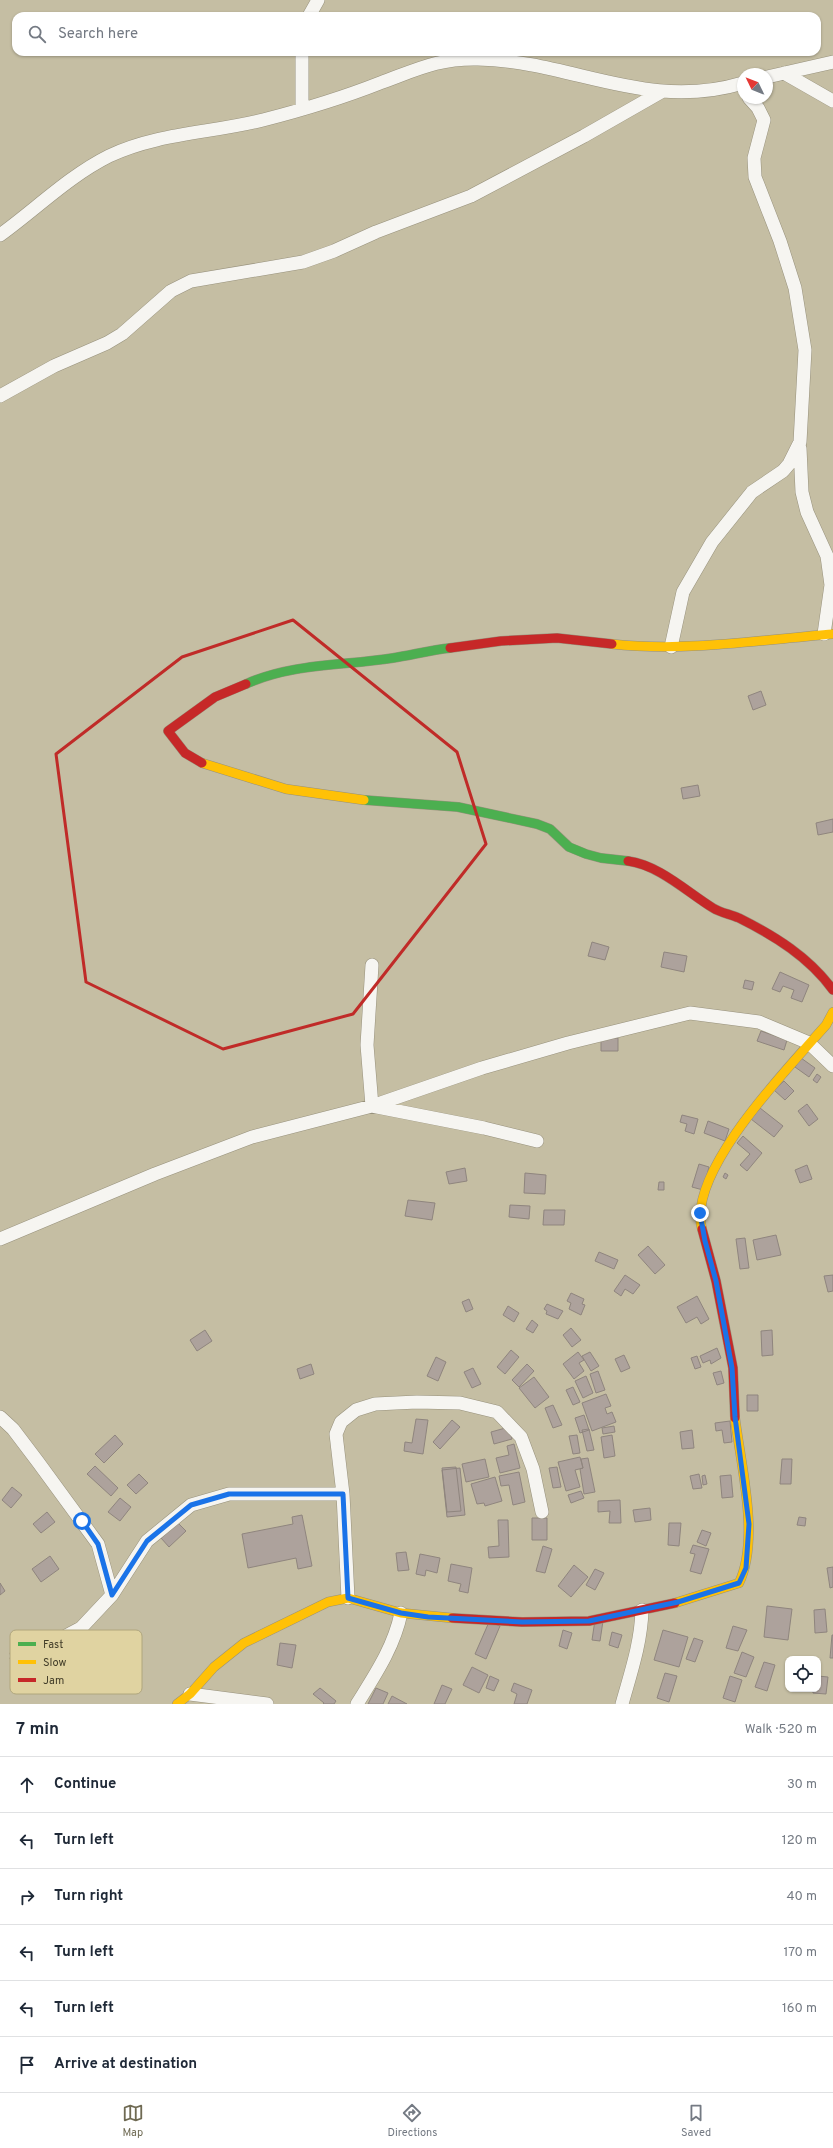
<!DOCTYPE html>
<html lang="en">
<head>
<meta charset="utf-8">
<style>
	:root { --surface:#fff; --page:#f6f6f7; --text:#1f2937; --muted:#747a83; --line:#e0e1e3; --accent:#6f6a53 }
	body { margin:0; font-family:Overpass,sans-serif; background:var(--page); color:var(--text) }
	.controls { position:absolute; right:12px; bottom:12px; display:grid; overflow:hidden; border-radius:8px; box-shadow:0 1px 3px #0004 }
	.controls button { width:36px; height:36px; display:grid; place-items:center; padding:0; border:0; border-bottom:1px solid var(--line); background:var(--surface); color:var(--text); font:20px sans-serif }
	.compass { position:absolute; left:737px; top:68px; width:36px; height:36px; border-radius:50%; background:var(--surface); box-shadow:0 1px 3px #0004; rotate:313deg }
	.stop { position:absolute; width:12px; height:12px; margin:-9px; border:3px solid #1a73e8; border-radius:50%; background:#fff }
	.stop.end { background:#1a73e8; border-color:#fff; box-shadow:0 1px 4px #0008 }
	.list { margin:0; padding:0; list-style:none }
	h2 { display:flex; justify-content:space-between; align-items:center; height:52px; margin:0; padding:0 16px; font-size:17px }
	h2 small { font-size:13px; font-weight:400; color:var(--muted) }
	.list li { display:grid; grid-template-columns:26px 1fr auto; gap:12px; align-items:center; box-sizing:border-box; height:56px; padding:0 16px; border-top:1px solid var(--line) }
	.list b { display:block; font-size:15px; white-space:nowrap }
	.list em { font-size:13px; font-style:normal; color:var(--muted) }
	.icon { flex:none; width:22px; height:22px; fill:none; stroke:currentColor; stroke-width:2; stroke-linecap:round; stroke-linejoin:round }
	.map { position:relative; flex:none; width:833px; height:1704px; overflow:hidden }
	.search { position:absolute; background:var(--surface); box-shadow:0 1px 3px #0004; left:12px; right:12px; top:12px; height:44px; display:flex; align-items:center; gap:10px; box-sizing:border-box; padding:0 14px; border-radius:12px; color:var(--muted); font-size:15px }
	.sheet { height:388px; background:var(--surface) }
	nav { display:flex; justify-content:space-around; align-items:center; box-sizing:border-box; height:56px; border-top:1px solid var(--line); background:var(--surface); font-size:11px; color:var(--muted) }
	nav a { display:grid; justify-items:center; gap:2px }
	nav .on { color:var(--accent) }
	.map>svg:first-child { display:block }
</style>
</head>
<body>
<div class="map">
<svg width="833" height="1704" viewBox="0 0 833 1704">
	<rect width="100%" height="100%" fill="#c5bea3"/>
	<path fill="#ada29c" stroke="#8f857e" d="M 761,691 L 766,705 L 753,710 L 748,696 Z
		M 698,785 L 700,796 L 683,799 L 681,788 Z
		M 833,819 L 833,832 L 818,835 L 816,823 Z
		M 592,942 L 609,947 L 605,960 L 588,956 Z
		M 664,952 L 687,956 L 684,972 L 661,967 Z
		M 780,972 L 809,985 L 802,1002 L 791,998 L 794,990 L 783,986 L 780,992 L 772,989 Z
		M 745,980 L 754,982 L 752,990 L 743,988 Z
		M 761,1031 L 787,1040 L 784,1050 L 757,1041 Z
		M 601,1038 L 618,1038 L 618,1051 L 601,1051 Z
		M 801,1058 L 815,1068 L 809,1077 L 795,1067 Z
		M 817,1074 L 821,1077 L 817,1083 L 813,1080 Z
		M 784,1081 L 794,1091 L 785,1100 L 774,1090 Z
		M 807,1104 L 818,1119 L 809,1126 L 798,1111 Z
		M 760,1108 L 783,1126 L 774,1137 L 751,1119 Z
		M 682,1115 L 698,1119 L 694,1134 L 685,1131 L 687,1124 L 680,1122 Z
		M 708,1121 L 729,1129 L 725,1141 L 704,1133 Z
		M 743,1136 L 762,1153 L 747,1171 L 740,1165 L 750,1154 L 737,1143 Z
		M 699,1164 L 709,1167 L 703,1190 L 692,1187 Z
		M 807,1165 L 812,1179 L 800,1183 L 795,1170 Z
		M 465,1168 L 467,1181 L 449,1184 L 446,1172 Z
		M 525,1173 L 546,1175 L 545,1194 L 524,1193 Z
		M 725,1173 L 728,1175 L 726,1179 L 723,1177 Z
		M 659,1182 L 664,1182 L 664,1190 L 658,1190 Z
		M 408,1200 L 435,1203 L 432,1220 L 405,1216 Z
		M 510,1205 L 530,1206 L 529,1219 L 509,1217 Z
		M 544,1210 L 565,1210 L 564,1225 L 543,1225 Z
		M 776,1235 L 781,1255 L 757,1260 L 753,1240 Z
		M 745,1238 L 749,1268 L 740,1269 L 736,1239 Z
		M 648,1246 L 665,1265 L 655,1274 L 638,1255 Z
		M 599,1252 L 618,1260 L 614,1269 L 595,1261 Z
		M 625,1275 L 640,1285 L 633,1294 L 625,1289 L 621,1296 L 614,1291 Z
		M 833,1275 L 833,1291 L 828,1292 L 824,1276 Z
		M 571,1293 L 584,1299 L 582,1304 L 585,1305 L 581,1315 L 569,1309 L 571,1303 L 567,1301 Z
		M 697,1296 L 709,1319 L 701,1324 L 697,1317 L 686,1323 L 677,1307 Z
		M 469,1299 L 473,1309 L 466,1312 L 462,1302 Z
		M 547,1304 L 563,1311 L 558,1319 L 546,1314 L 547,1311 L 544,1309 Z
		M 508,1306 L 519,1313 L 514,1322 L 503,1315 Z
		M 532,1320 L 538,1325 L 533,1333 L 526,1329 Z
		M 571,1328 L 581,1340 L 572,1347 L 563,1335 Z
		M 205,1330 L 212,1341 L 197,1351 L 190,1340 Z
		M 772,1330 L 773,1355 L 762,1356 L 761,1331 Z
		M 717,1348 L 721,1358 L 711,1364 L 710,1360 L 703,1363 L 700,1356 Z
		M 511,1350 L 519,1357 L 505,1374 L 497,1367 Z
		M 578,1352 L 584,1360 L 579,1363 L 584,1371 L 574,1379 L 563,1364 Z
		M 590,1352 L 599,1366 L 591,1371 L 582,1356 Z
		M 624,1355 L 630,1368 L 621,1372 L 615,1359 Z
		M 697,1356 L 701,1367 L 695,1369 L 691,1358 Z
		M 436,1357 L 446,1362 L 438,1381 L 427,1376 Z
		M 311,1364 L 314,1374 L 300,1379 L 297,1369 Z
		M 527,1364 L 534,1371 L 519,1387 L 512,1380 Z
		M 473,1368 L 481,1384 L 472,1388 L 464,1372 Z
		M 598,1371 L 605,1390 L 596,1393 L 590,1374 Z
		M 721,1371 L 724,1383 L 717,1385 L 713,1373 Z
		M 586,1376 L 593,1393 L 583,1398 L 575,1381 Z
		M 534,1377 L 549,1397 L 535,1408 L 519,1388 Z
		M 573,1387 L 580,1402 L 573,1405 L 566,1390 Z
		M 606,1394 L 611,1406 L 605,1408 L 607,1414 L 612,1412 L 616,1422 L 592,1431 L 582,1403 Z
		M 747,1395 L 758,1395 L 758,1411 L 747,1411 Z
		M 553,1405 L 562,1425 L 553,1428 L 545,1408 Z
		M 584,1415 L 589,1430 L 580,1433 L 575,1418 Z
		M 416,1419 L 428,1420 L 423,1454 L 404,1451 L 405,1442 L 412,1443 Z
		M 452,1420 L 460,1427 L 440,1449 L 433,1442 Z
		M 730,1421 L 732,1442 L 724,1443 L 722,1430 L 716,1431 L 715,1423 Z
		M 614,1426 L 615,1432 L 603,1434 L 602,1428 Z
		M 509,1427 L 512,1439 L 494,1444 L 491,1432 Z
		M 589,1429 L 594,1450 L 587,1451 L 582,1430 Z
		M 692,1430 L 694,1448 L 682,1449 L 680,1432 Z
		M 115,1435 L 123,1444 L 104,1463 L 95,1454 Z
		M 577,1435 L 580,1453 L 573,1454 L 569,1436 Z
		M 612,1435 L 615,1456 L 604,1458 L 601,1437 Z
		M 514,1444 L 520,1468 L 500,1473 L 496,1458 L 509,1455 L 507,1446 Z
		M 580,1457 L 583,1468 L 575,1470 L 580,1487 L 566,1491 L 558,1462 Z
		M 588,1458 L 595,1492 L 584,1494 L 580,1469 L 583,1468 L 581,1459 Z
		M 485,1459 L 489,1477 L 466,1482 L 462,1464 Z
		M 782,1459 L 792,1459 L 791,1484 L 780,1484 Z
		M 95,1466 L 118,1488 L 111,1496 L 87,1474 Z
		M 456,1467 L 461,1511 L 447,1512 L 442,1468 Z
		M 557,1467 L 561,1487 L 553,1488 L 549,1468 Z
		M 460,1468 L 465,1515 L 447,1517 L 442,1470 Z
		M 519,1472 L 525,1502 L 513,1505 L 509,1485 L 501,1486 L 499,1476 Z
		M 139,1474 L 148,1483 L 136,1494 L 127,1485 Z
		M 699,1474 L 702,1488 L 693,1489 L 690,1476 Z
		M 705,1475 L 707,1484 L 703,1485 L 702,1476 Z
		M 731,1475 L 733,1497 L 722,1498 L 720,1476 Z
		M 495,1477 L 502,1501 L 485,1506 L 484,1503 L 477,1504 L 471,1484 Z
		M 12,1487 L 22,1495 L 11,1508 L 2,1500 Z
		M 581,1491 L 584,1498 L 571,1503 L 568,1495 Z
		M 120,1498 L 131,1507 L 120,1521 L 108,1512 Z
		M 620,1500 L 621,1523 L 609,1523 L 610,1511 L 598,1512 L 598,1501 Z
		M 650,1508 L 651,1520 L 635,1522 L 633,1510 Z
		M 47,1512 L 55,1522 L 41,1533 L 33,1524 Z
		M 302,1515 L 312,1566 L 298,1569 L 296,1558 L 248,1568 L 242,1534 L 293,1524 L 292,1517 Z
		M 799,1517 L 806,1518 L 805,1526 L 797,1525 Z
		M 532,1518 L 547,1518 L 547,1540 L 532,1540 Z
		M 498,1520 L 508,1520 L 509,1557 L 489,1558 L 488,1547 L 499,1546 Z
		M 178,1523 L 186,1531 L 169,1547 L 161,1538 Z
		M 669,1523 L 681,1523 L 679,1546 L 668,1545 Z
		M 702,1530 L 711,1533 L 706,1546 L 697,1542 Z
		M 693,1545 L 709,1549 L 701,1574 L 690,1571 L 695,1554 L 690,1553 Z
		M 543,1546 L 552,1549 L 545,1573 L 536,1571 Z
		M 406,1552 L 409,1570 L 398,1571 L 396,1553 Z
		M 420,1554 L 440,1558 L 437,1573 L 426,1570 L 425,1576 L 416,1574 Z
		M 50,1556 L 59,1569 L 41,1582 L 32,1569 Z
		M 451,1564 L 472,1568 L 468,1593 L 459,1591 L 461,1584 L 448,1581 Z
		M 574,1565 L 588,1577 L 571,1597 L 558,1586 Z
		M 833,1567 L 833,1587 L 830,1588 L 827,1568 Z
		M 595,1569 L 604,1573 L 595,1590 L 586,1585 Z
		M 0,1583 L 5,1591 L 0,1595 Z
		M 767,1606 L 792,1609 L 788,1640 L 764,1637 Z
		M 825,1609 L 827,1632 L 815,1633 L 814,1610 Z
		M 595,1620 L 603,1621 L 600,1641 L 592,1640 Z
		M 489,1622 L 500,1626 L 486,1659 L 475,1654 Z
		M 733,1626 L 747,1630 L 738,1651 L 726,1648 Z
		M 563,1630 L 572,1633 L 567,1649 L 559,1646 Z
		M 663,1630 L 688,1637 L 679,1667 L 654,1660 Z
		M 612,1632 L 622,1635 L 618,1648 L 609,1645 Z
		M 832,1635 L 833,1635 L 833,1658 L 830,1658 Z
		M 694,1638 L 703,1641 L 695,1662 L 686,1659 Z
		M 280,1643 L 296,1645 L 292,1668 L 277,1665 Z
		M 742,1652 L 754,1657 L 746,1677 L 734,1673 Z
		M 764,1662 L 775,1665 L 767,1691 L 755,1687 Z
		M 472,1667 L 488,1675 L 479,1693 L 463,1685 Z
		M 665,1673 L 677,1676 L 669,1702 L 657,1698 Z
		M 490,1676 L 499,1680 L 494,1691 L 486,1688 Z
		M 730,1676 L 742,1680 L 735,1702 L 723,1698 Z
		M 818,1676 L 828,1677 L 826,1694 L 813,1693 L 813,1689 L 818,1689 Z
		M 514,1683 L 532,1690 L 527,1704 L 514,1704 L 517,1694 L 511,1691 Z
		M 442,1685 L 452,1689 L 445,1704 L 434,1704 Z
		M 320,1688 L 336,1701 L 334,1704 L 323,1704 L 324,1703 L 313,1694 Z
		M 376,1688 L 388,1693 L 383,1704 L 368,1704 Z
		M 392,1696 L 407,1704 L 388,1704 Z"/>
	<g fill="none" stroke-linecap="round" stroke-linejoin="round">
		<g stroke="#97917c" stroke-width="14">
			<path id="street" d="M 309,16 L 318,0
				M 302,52 L 302,109
				M 784,73 L 833,101
				M 767,77 L 833,62
				M 0,235 C 36,209 69,176 109,156 C 157,133 212,133 263,120 C 302,110 342,98 380,83 C 416,70 438,58 478,59 C 573,61 646,112 743,83
				M 0,396 L 54,366 L 107,343 L 122,334 L 171,291 L 191,281 L 303,262 L 334,251 L 376,232 L 471,196 L 584,136 L 661,92
				M 800,448 L 802,492 L 807,512 L 827,556 L 831,585 L 824,634
				M 671,647 L 683,592 L 712,542 L 752,492 L 783,471 L 789,464 L 800,442 L 805,350 L 795,288 L 780,241 L 755,177 L 754,158 L 764,120 L 758,108 L 749,98
				M 372,965 L 367,1045 L 372,1106 L 484,1128 L 537,1141
				M 0,1239 L 155,1174 L 252,1137 L 372,1106 L 482,1068 L 568,1043 L 690,1013 L 759,1022 L 809,1043 L 833,1066
				M 0,1417 L 13,1429 L 38,1462 L 98,1544 L 112,1595
				M 348,1598 L 343,1494 L 336,1434 L 341,1422 L 356,1410 L 375,1404 L 417,1402 L 460,1403 L 497,1412 L 521,1437 L 533,1469 L 542,1512
				M 16,1656 L 47,1646 L 81,1628 L 112,1595 L 147,1541 L 191,1505 L 229,1494 L 343,1494
				M 190,1694 L 267,1704
				M 357,1704 C 375,1675 394,1647 401,1613
				M 622,1704 C 631,1672 641,1643 642,1610"/>
		</g>
		<g stroke="#97917c" stroke-width="10">
			<path id="fast" d="M 246,684 C 293,663 343,666 393,658 C 412,655 431,650 450,648
				M 364,800 L 458,807 L 537,824 L 550,829 L 569,847 L 586,854 L 601,858 L 628,861"/>
		</g>
		<g stroke="#97917c" stroke-width="10">
			<path id="slow" d="M 612,644 C 685,652 760,640 833,634
				M 202,763 L 286,789 L 364,800
				M 702,1229 C 686,1172 790,1066 826,1025 L 833,1012
				M 675,1603 L 739,1583 C 760,1539 741,1466 735,1418
				M 177,1704 L 190,1694 L 214,1667 L 244,1643 L 328,1602 L 348,1598 L 401,1613 L 452,1618"/>
		</g>
		<g stroke="#97917c" stroke-width="10">
			<path id="jam" d="M 450,648 L 501,641 L 557,638 L 612,644
				M 202,763 L 185,753 L 168,731 L 215,697 L 246,684
				M 628,861 C 659,865 687,892 713,908 C 721,913 730,914 739,918 C 775,936 809,957 833,990
				M 702,1229 L 716,1281 L 733,1368 L 735,1418
				M 452,1618 L 522,1622 L 589,1621 L 675,1603"/>
		</g>
		<use href="#street" stroke="#f6f5f1" stroke-width="13"/>
		<use href="#fast" stroke="#4caf50" stroke-width="9"/>
		<use href="#slow" stroke="#ffc107" stroke-width="9"/>
		<use href="#jam" stroke="#c62828" stroke-width="9"/>
	</g>
	<g fill="none" stroke-linecap="round" stroke-linejoin="round">
		<path stroke="#1a73e8" stroke-width="5" d="M 82,1521 L 98,1544 L 112,1595 L 147,1541 L 191,1505 L 229,1494 L 343,1494 L 348,1598 L 401,1613 L 428,1617 L 522,1622 L 589,1621 L 678,1602 L 739,1583 L 746,1568 L 749,1524 L 735,1417 L 732,1368 L 716,1281 L 705,1241 L 700,1213"/>
	</g>
	<path fill="none" stroke="#c02b28" stroke-width="3" stroke-linejoin="round" d="M 293,620 L 457,752 L 486,844 L 353,1014 L 223,1049 L 86,982 L 56,754 L 182,657 Z"/>
	<rect x="10" y="1630" width="132" height="64" rx="6" fill="#e0d3a1" stroke="#b0a67d" stroke-width="1"/>
	<rect x="18" y="1642" width="18" height="4" fill="#4caf50"/>
	<rect x="18" y="1660" width="18" height="4" fill="#ffc107"/>
	<rect x="18" y="1678" width="18" height="4" fill="#c62828"/>
	<g font-size="11" fill="#413c28">
		<text x="43" y="1648">Fast</text>
		<text x="43" y="1666">Slow</text>
		<text x="43" y="1684">Jam</text>
	</g>
</svg>
<div class="controls">
<button><svg class="icon" aria-label="locate" viewBox="0 0 24 24"><circle cx="12" cy="12" r="6"/><path d="M12 2v4M12 18v4M2 12h4M18 12h4"/></svg></button>
</div>
<svg class="compass" viewBox="-18 -18 36 36"><path d="M0-13l5 13h-10z" fill="#e53935"/><path d="M0 13l5-13h-10z" fill="#747a83"/></svg>
<div class="stop" style="left:82px;top:1521px"></div>
<div class="stop end" style="left:700px;top:1213px"></div>
<div class="search"><svg class="icon" aria-label="search" viewBox="0 0 24 24"><circle cx="10" cy="10" r="6"/><path d="M15 15l6 6"/></svg>Search here</div>
</div>
<section class="sheet">
<h2>7 min<small>Walk · 520 m</small></h2>
<ul class="list">
<li><svg class="icon" aria-label="ahead" viewBox="0 0 24 24"><path d="M12 20V5M6 11l6-6 6 6"/></svg><div><b>Continue</b></div><em>30 m</em></li>
<li><svg class="icon" aria-label="left" viewBox="0 0 24 24"><path d="M17 20v-9H6M10 6l-5 5 5 5"/></svg><div><b>Turn left</b></div><em>120 m</em></li>
<li><svg class="icon" aria-label="right" viewBox="0 0 24 24"><path d="M7 20v-9h11M14 6l5 5-5 5"/></svg><div><b>Turn right</b></div><em>40 m</em></li>
<li><svg class="icon" aria-label="left" viewBox="0 0 24 24"><path d="M17 20v-9H6M10 6l-5 5 5 5"/></svg><div><b>Turn left</b></div><em>170 m</em></li>
<li><svg class="icon" aria-label="left" viewBox="0 0 24 24"><path d="M17 20v-9H6M10 6l-5 5 5 5"/></svg><div><b>Turn left</b></div><em>160 m</em></li>
<li><svg class="icon" aria-label="arrive" viewBox="0 0 24 24"><path d="M6 21V4h12l-3 4 3 4H6"/></svg><div><b>Arrive at destination</b></div></li>
</ul>
</section>
<nav>
<a class="on"><svg class="icon" aria-label="map" viewBox="0 0 24 24"><path d="M3 6l6-2 6 2 6-2v14l-6 2-6-2-6 2zM9 4v14M15 6v14"/></svg>Map</a>
<a><svg class="icon" aria-label="directions" viewBox="0 0 24 24"><path d="M12 3l9 9-9 9-9-9zM9 14v-3h6M13 9l2 2-2 2"/></svg>Directions</a>
<a><svg class="icon" aria-label="saved" viewBox="0 0 24 24"><path d="M7 4h10v16l-5-4-5 4z"/></svg>Saved</a>
</nav>
</body>
</html>
